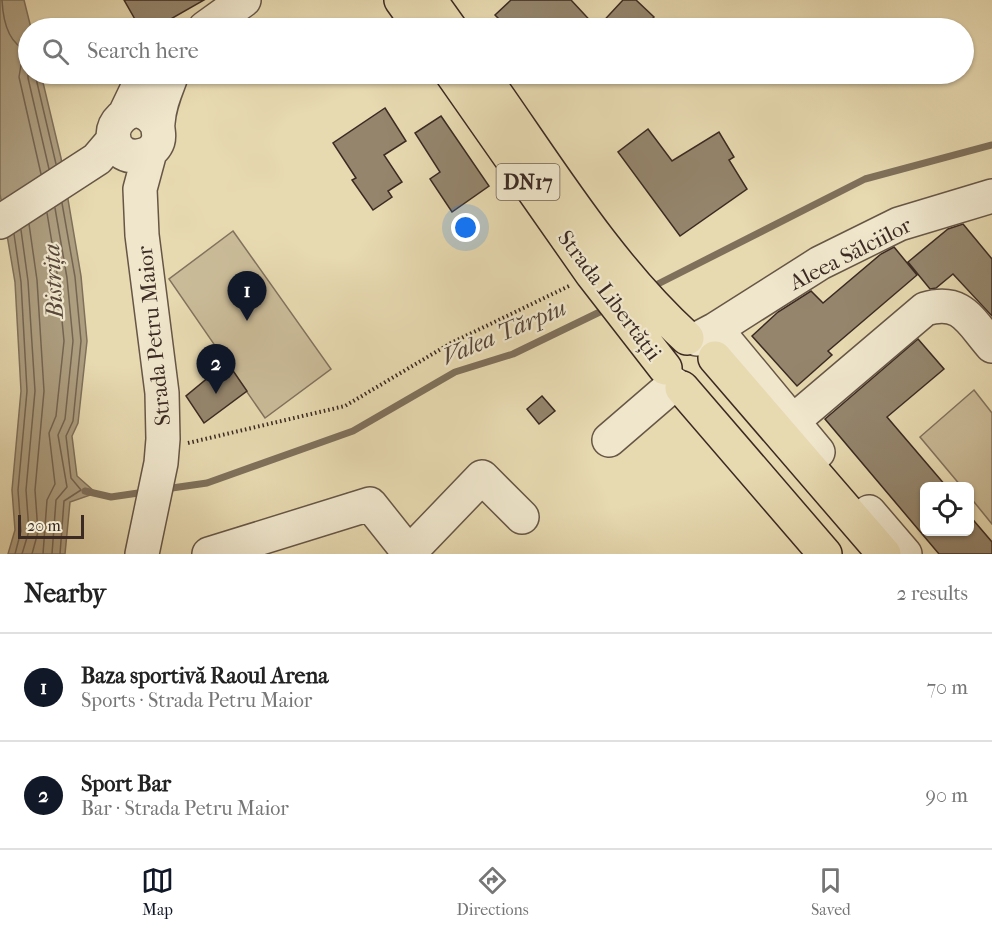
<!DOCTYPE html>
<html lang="en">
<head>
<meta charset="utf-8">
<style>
	:root { --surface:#fff; --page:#f2f2f2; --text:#222; --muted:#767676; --line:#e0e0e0; --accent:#111827 }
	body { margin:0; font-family:"IM FELL French Canon",serif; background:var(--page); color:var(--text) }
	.controls { position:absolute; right:18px; bottom:18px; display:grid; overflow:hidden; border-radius:9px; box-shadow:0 2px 4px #0004 }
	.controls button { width:54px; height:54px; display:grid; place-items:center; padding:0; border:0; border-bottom:2px solid var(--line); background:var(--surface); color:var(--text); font:30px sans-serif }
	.scale { position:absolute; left:18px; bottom:15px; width:66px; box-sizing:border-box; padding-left:6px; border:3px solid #3b2a23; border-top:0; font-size:16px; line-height:21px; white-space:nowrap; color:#3b2a23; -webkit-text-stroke:4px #efe6cc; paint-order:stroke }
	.you { position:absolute; left:466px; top:228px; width:21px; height:21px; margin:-15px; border:4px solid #fff; border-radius:50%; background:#1a73e8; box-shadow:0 0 0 9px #1a73e833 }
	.badge { display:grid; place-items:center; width:39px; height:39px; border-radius:50%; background:var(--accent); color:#fff; font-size:20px; font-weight:700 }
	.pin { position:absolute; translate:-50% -50px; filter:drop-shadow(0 2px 3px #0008) }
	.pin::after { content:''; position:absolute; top:32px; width:21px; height:18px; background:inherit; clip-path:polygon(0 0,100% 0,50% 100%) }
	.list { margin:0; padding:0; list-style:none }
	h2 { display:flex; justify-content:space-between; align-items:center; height:78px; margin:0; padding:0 24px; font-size:26px }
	h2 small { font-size:20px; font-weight:400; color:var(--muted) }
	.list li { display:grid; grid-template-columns:39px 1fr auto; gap:18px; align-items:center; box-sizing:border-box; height:108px; padding:0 24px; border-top:2px solid var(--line) }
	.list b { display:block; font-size:22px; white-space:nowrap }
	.list p { margin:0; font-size:20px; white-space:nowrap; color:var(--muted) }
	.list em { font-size:20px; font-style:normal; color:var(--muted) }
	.icon { flex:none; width:33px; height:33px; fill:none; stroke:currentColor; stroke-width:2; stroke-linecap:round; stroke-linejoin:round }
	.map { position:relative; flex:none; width:992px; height:554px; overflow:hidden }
	.search { position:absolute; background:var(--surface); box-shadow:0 2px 4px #0004; left:18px; right:18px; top:18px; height:66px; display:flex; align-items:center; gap:15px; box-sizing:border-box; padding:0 21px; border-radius:33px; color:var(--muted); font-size:22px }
	.sheet { height:294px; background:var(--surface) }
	nav { display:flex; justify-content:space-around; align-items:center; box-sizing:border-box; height:84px; border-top:2px solid var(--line); background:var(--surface); font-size:16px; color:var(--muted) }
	nav a { display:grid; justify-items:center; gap:3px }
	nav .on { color:var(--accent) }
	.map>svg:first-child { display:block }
</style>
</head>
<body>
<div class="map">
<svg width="992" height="554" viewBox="0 0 992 554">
	<rect width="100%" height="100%" fill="#e7d9b0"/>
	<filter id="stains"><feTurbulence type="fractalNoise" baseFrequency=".00333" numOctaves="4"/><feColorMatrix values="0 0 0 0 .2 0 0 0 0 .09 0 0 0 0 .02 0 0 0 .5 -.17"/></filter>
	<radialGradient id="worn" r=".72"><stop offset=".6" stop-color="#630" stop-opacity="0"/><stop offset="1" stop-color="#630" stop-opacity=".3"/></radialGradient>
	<path fill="#cabb98" stroke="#82725e" stroke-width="1.5" d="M 233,231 L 331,369 L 265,418 L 169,279 Z
		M 974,390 L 992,413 L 992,524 L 970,497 L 970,487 L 961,486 L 920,437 Z"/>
	<path fill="#ad9e80" stroke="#7f705b" stroke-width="1.5" d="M 0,0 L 24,0 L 31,28 L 28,74 L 41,74 L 61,158 L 81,276 L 87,341 L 78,423 L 72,436 L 77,476 L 96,493 L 70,502 L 65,554 L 8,554 L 15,530 L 12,490 L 21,391 L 15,282 L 0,194 Z"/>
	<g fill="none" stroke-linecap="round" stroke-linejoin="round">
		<path stroke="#746452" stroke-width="1.5" d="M 2,0 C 3,21 8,44 28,51
			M 28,55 L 21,65 L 19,77 L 41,174
			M 28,70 L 28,78 L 49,169
			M 35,74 L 56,164
			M 29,224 L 37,280 L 44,391 L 35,490 L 38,532 L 32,554
			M 21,230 L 28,281 L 35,391 L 26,490 L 29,531 L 22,554
			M 14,234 L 21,282 L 27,391 L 18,490 L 21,531 L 15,554
			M 43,554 L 47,500 L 55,484 L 49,433 L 56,416 L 64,341 L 58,279 L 47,213
			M 52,554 L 56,500 L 67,487 L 58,435 L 65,419 L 73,341 L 67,278 L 55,208
			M 60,554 L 64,501 L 81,490 L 71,478 L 66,436 L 73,421 L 81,341 L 75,277 L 62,203"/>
		<path stroke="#7f705b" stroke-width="7" d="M 650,288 L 865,179 L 992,145
			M 165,489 L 207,483 L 353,431 L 455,372 L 513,354 L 608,308
			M 85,491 L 111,497 L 145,492"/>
	</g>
	<path fill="#94856c" stroke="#3b2a23" stroke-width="1.5" d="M 124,0 L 204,0 L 155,28 L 140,28 Z
		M 511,0 L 571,0 L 597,28 L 623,0 L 636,0 L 654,17 L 643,28 L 508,28 L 495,15 Z
		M 385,108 L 406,141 L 384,155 L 402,182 L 388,191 L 392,197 L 373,210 L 352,180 L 356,178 L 333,143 Z
		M 441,116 L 489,186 L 452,212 L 430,179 L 440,172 L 415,133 Z
		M 648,129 L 672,161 L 719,132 L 734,157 L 729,160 L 747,189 L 680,236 L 618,152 Z
		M 963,224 L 992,259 L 992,316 L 953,274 L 936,288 L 930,289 L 908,262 L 948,229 Z
		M 894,247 L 917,275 L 828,351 L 832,355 L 797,386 L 752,336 L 778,312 L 811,291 L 823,303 L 881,254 Z
		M 918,339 L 944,369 L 887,417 L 946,486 L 924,486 L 924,531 L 969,531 L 969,515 L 992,542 L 992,554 L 939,554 L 825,419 Z
		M 227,362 L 247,391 L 204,423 L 186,396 Z
		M 542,396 L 555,411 L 539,424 L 527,409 Z"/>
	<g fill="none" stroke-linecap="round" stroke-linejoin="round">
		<g stroke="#665646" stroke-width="36">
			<path id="minor" d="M 205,28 L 244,0
				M 125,114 L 137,89 L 151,74
				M 157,125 C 136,89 94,132 123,153 C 130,157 138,157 146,154 C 151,152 156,147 158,141 C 160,135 157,129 158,123 C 159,105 166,90 172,74
				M 0,222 L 97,159 L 114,139
				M 716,329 L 820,263 L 899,224 L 992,196
				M 697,339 L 716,329 L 818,452
				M 792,422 L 925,309 C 962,298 970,321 992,346
				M 609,440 L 674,384
				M 869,512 L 905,554
				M 142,554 L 161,463 L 163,439 L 162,393 L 142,235 L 140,189 L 150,152
				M 209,554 L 370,504 L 409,553
				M 408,554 L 482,477 L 522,517"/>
		</g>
		<g stroke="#3b2a23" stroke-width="36">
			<path id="major" d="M 401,0 L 421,28
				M 430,0 L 450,28
				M 452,74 L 592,274 L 665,368
				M 482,74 C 546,164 605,263 687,338
				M 715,358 L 884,554
				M 682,388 L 825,554"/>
		</g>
		<path stroke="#3b2a23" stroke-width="4" stroke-dasharray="1.5 3" stroke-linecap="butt" d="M 188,443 L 345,406 L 451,343 L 569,286"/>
		<use href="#minor" stroke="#efe6cc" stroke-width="33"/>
		<use href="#major" stroke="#e7d9b0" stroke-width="33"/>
	</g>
	<g text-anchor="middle" stroke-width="4.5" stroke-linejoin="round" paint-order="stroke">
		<rect fill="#efe6cc" stroke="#716256" stroke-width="1.5" x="496.5" y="164" width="63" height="36" rx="4.5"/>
		<g font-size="21" font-weight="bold" fill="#3b2a23">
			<text x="528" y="189">DN17</text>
		</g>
		<g font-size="22" fill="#3b2a23" stroke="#efe6cc">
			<text transform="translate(850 253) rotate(-27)" y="8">Aleea Sălciilor</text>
			<text transform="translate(610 295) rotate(53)" y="8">Strada Libertății</text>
			<text transform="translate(153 336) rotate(-96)" y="8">Strada Petru Maior</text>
		</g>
		<g font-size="24" font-style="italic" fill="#58473a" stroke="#efe6cc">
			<text transform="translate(53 281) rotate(-93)" y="8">Bistrița</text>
			<text transform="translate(504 332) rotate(-23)" y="8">Valea Tărpiu</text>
		</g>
	</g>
	<rect width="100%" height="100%" filter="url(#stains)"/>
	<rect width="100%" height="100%" fill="url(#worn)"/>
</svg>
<div class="controls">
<button><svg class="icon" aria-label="locate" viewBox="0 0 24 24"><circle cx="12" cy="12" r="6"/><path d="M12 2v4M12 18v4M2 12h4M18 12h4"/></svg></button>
</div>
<div class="scale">20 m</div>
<div class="you"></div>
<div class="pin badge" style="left:247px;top:321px">1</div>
<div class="pin badge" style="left:216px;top:394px">2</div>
<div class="search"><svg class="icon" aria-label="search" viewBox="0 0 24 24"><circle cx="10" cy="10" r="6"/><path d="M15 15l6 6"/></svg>Search here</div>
</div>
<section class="sheet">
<h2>Nearby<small>2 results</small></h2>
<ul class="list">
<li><span class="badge">1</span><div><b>Baza sportivă Raoul Arena</b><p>Sports · Strada Petru Maior</p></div><em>70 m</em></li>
<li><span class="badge">2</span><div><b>Sport Bar</b><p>Bar · Strada Petru Maior</p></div><em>90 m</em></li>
</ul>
</section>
<nav>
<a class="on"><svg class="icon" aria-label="map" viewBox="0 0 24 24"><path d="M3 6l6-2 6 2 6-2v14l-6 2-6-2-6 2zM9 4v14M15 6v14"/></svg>Map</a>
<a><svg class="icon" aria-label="directions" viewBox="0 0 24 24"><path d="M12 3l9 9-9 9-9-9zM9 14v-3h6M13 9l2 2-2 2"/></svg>Directions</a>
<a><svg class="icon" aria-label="saved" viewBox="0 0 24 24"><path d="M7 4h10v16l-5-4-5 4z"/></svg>Saved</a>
</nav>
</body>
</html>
